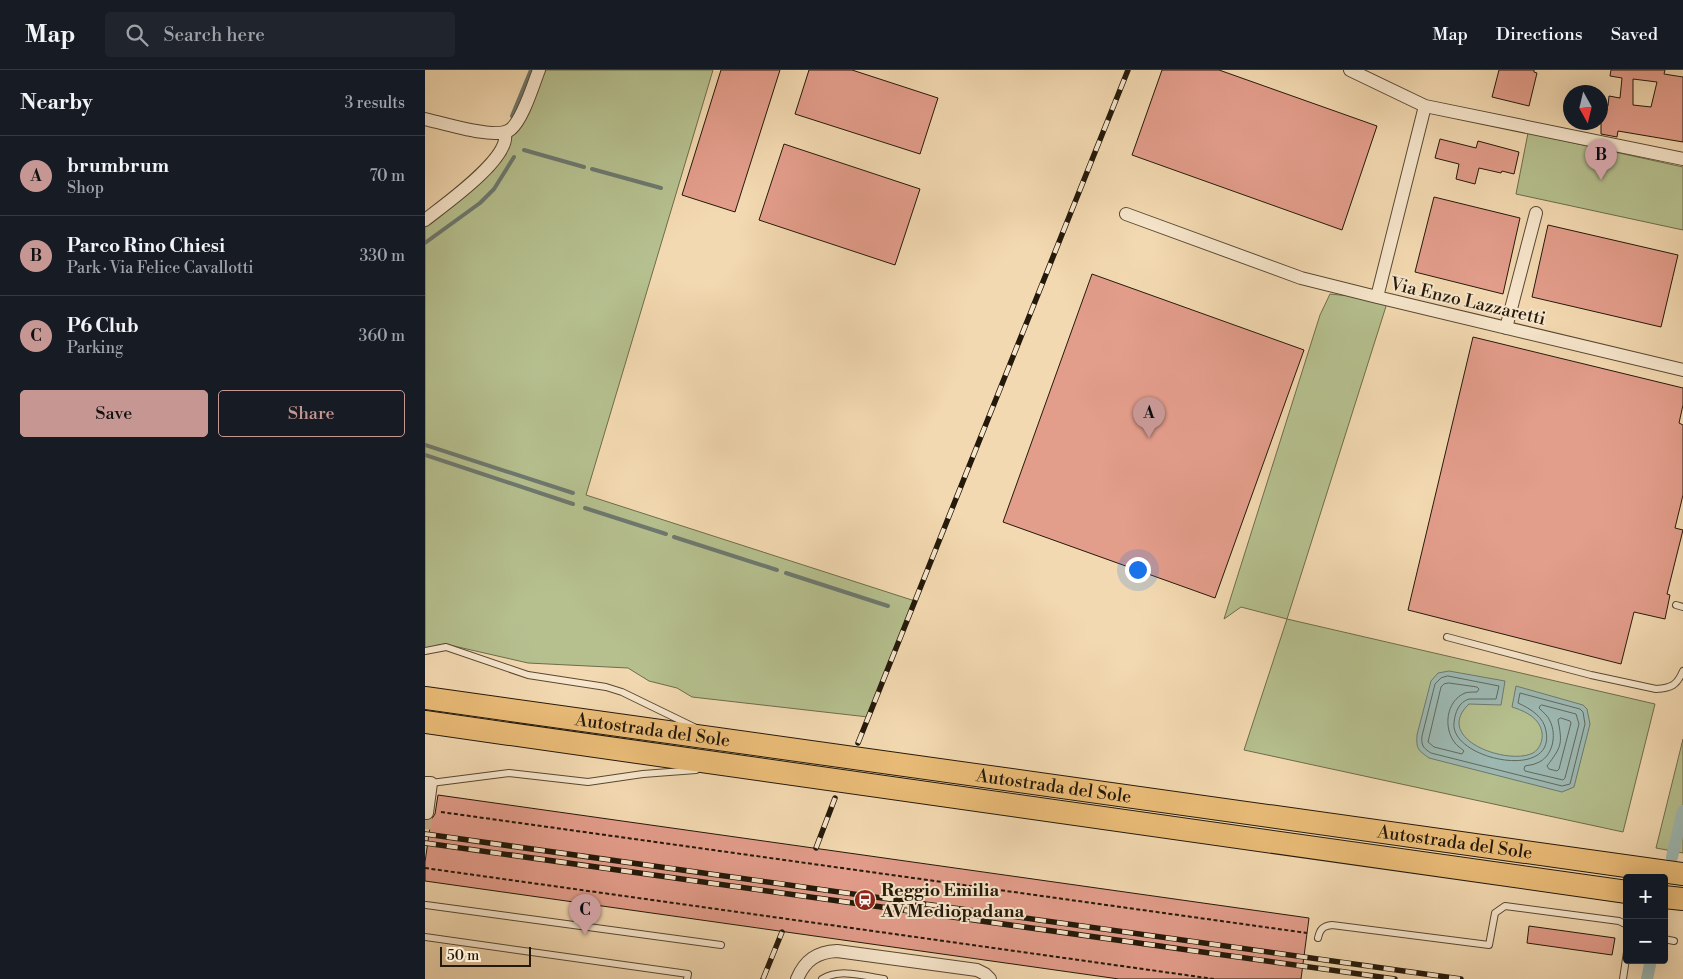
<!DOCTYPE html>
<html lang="en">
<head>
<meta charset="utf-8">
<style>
	:root { --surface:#171b24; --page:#20242c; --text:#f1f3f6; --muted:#9ea1a6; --line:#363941; --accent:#c59692 }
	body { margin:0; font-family:"Libre Bodoni",serif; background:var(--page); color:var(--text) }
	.controls { position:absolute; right:15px; bottom:15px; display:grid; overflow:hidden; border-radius:5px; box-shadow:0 5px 20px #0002 }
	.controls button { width:45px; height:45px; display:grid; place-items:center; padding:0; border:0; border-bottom:1px solid var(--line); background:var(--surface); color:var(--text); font:25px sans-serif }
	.compass { position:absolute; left:1138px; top:15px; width:45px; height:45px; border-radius:50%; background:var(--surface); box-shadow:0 5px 20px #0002; rotate:172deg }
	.scale { position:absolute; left:15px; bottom:12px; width:91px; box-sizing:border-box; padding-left:5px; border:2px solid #24190a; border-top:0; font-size:14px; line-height:18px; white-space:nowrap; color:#24190a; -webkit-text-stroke:4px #f7e6cc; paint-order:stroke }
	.you { position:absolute; left:712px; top:499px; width:18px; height:18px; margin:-12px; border:4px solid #fff; border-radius:50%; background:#1a73e8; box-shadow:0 0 0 8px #1a73e833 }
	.badge { display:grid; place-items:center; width:32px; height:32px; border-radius:50%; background:var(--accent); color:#111; font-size:16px; font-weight:700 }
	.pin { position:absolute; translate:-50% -41px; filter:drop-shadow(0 1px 2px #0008) }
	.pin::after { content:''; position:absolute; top:26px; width:18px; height:15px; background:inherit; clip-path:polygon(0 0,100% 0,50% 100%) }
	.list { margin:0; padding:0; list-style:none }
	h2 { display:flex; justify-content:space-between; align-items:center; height:65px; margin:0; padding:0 20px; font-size:21px }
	h2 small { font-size:16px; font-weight:400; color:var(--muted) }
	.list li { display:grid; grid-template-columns:32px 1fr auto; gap:15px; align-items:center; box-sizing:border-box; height:80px; padding:0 20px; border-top:1px solid var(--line) }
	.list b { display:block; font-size:19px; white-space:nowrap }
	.list p { margin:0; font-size:16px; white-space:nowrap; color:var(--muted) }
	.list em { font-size:16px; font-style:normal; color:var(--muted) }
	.actions { display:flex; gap:10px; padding:15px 20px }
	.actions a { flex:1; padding:11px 0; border:1px solid var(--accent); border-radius:5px; text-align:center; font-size:18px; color:var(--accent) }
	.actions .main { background:var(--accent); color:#111 }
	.icon { flex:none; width:28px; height:28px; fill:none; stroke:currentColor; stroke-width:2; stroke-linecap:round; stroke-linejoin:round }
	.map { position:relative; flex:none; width:1258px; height:909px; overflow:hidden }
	header { display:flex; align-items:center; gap:30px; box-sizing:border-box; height:70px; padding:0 25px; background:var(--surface); border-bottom:1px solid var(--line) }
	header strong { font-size:24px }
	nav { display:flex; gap:28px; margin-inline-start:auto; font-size:18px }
	.search { width:350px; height:45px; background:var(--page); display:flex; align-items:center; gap:12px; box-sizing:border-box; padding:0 18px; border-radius:5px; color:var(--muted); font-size:19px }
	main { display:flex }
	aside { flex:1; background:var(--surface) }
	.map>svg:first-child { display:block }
</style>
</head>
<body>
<header>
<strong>Map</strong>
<div class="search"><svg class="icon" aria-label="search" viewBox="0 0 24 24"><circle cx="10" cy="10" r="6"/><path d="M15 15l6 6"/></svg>Search here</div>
<nav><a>Map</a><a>Directions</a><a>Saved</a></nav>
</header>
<main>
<aside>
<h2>Nearby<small>3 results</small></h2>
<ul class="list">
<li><span class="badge">A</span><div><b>brumbrum</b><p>Shop</p></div><em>70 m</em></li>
<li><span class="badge">B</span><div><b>Parco Rino Chiesi</b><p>Park · Via Felice Cavallotti</p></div><em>330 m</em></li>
<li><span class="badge">C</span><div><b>P6 Club</b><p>Parking</p></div><em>360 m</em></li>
</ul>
<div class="actions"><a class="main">Save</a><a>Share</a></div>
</aside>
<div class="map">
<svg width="1258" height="909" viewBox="0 0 1258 909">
	<rect width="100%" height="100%" fill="#f3d9b1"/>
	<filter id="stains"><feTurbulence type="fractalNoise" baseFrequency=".004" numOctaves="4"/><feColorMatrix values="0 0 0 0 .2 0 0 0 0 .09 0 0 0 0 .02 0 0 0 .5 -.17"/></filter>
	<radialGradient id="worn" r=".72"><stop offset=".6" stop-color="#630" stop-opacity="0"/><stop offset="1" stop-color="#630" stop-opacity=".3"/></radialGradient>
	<path fill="#b6c08f" stroke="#6d6c4c" d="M 114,0 L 288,0 L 161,425 L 490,531 L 443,647 L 267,627 L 252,618 L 224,611 L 203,598 L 103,593 L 20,574 L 13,575 L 0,580 L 0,150 L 60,100 Z
		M 1103,63 L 1258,97 L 1258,160 L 1091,124 Z
		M 905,224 L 963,230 L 862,549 L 1230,634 L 1198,762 L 819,680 L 862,549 L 816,537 L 799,549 L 895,245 Z
		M 1258,669 L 1258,783 L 1231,778 Z"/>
	<path fill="#9db9b3" stroke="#6d796f" d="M 1024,601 L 1080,611 L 1076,635 L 1044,634 C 1007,669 1083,696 1108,683 C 1115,679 1118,670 1117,663 C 1115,648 1100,641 1087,637 L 1091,616 L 1158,635 L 1162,639 L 1165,654 L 1149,717 L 1137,722 L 1004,688 C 993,680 991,679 992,665 L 1006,611 L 1013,603 Z"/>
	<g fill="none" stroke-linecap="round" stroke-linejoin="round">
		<path stroke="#60695e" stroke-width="1" d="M 1023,606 L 1074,616 L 1071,629 L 1044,629 C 1034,632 1030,642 1029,653 C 1025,689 1131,712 1121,661 C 1119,647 1106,639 1093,633 L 1095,623 L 1155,639 L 1158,642 L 1160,654 L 1145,714 L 1137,716 L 1006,683 C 998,678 996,675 997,666 L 1010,614 L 1016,608 Z
			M 1024,613 L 1052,617 L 1054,619 L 1052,622 C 1048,622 1043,622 1040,623 C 1021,631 1018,658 1030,673 C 1032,676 1036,678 1039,681 L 1037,684 L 1009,677 L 1003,672 L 1016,617 L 1019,614 Z
			M 1117,635 L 1151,644 L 1154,654 L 1140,708 L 1138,710 L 1100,701 L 1099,699 L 1100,696 C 1104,695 1108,695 1112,693 C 1128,687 1132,665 1125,651 C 1123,646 1118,642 1114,638 L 1115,636 Z
			M 1136,648 L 1145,651 L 1146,653 L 1134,699 L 1132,701 L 1124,699 L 1122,696 C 1136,677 1138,675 1133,650 Z"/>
		<path stroke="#6d796f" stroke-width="4" d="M 87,46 L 106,0
			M 99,80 L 159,97
			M 167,99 L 236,118
			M 0,173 L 55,133 L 69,119 L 89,87
			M 0,375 L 148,423
			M 0,385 L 148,434
			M 160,438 L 241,464
			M 249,467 L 352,500
			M 361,503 L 463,536"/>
		<path stroke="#9db9b3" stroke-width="12" d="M 1247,787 L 1258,741
			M 1222,909 L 1226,890"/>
	</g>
	<path fill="#e39d8b" stroke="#24190a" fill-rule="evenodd" d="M 296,0 L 355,0 L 310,142 L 257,125 Z
		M 384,0 L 427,0 L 513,28 L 495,84 L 370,44 Z
		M 737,0 L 794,0 L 952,56 L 917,160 L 707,85 Z
		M 1074,0 L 1109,0 L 1109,2 L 1112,3 L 1104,36 L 1067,27 Z
		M 1186,0 L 1240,0 L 1239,4 L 1258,7 L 1258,72 L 1193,61 L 1192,67 L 1176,64 L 1176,36 L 1183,36 L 1184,26 L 1195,28 L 1197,8 L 1185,6 ZM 1208,9 L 1232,12 L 1226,37 L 1208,35 Z
		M 1015,69 L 1051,78 L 1053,71 L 1094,82 L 1089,104 L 1077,101 L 1076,103 L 1054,98 L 1050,114 L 1031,109 L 1034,94 L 1010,88 Z
		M 359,74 L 495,119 L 470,195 L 334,150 Z
		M 1009,127 L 1095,148 L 1078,224 L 990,202 Z
		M 1123,155 L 1253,185 L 1236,257 L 1107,227 Z
		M 667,204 L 879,280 L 790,528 L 578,452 Z
		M 1048,267 L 1258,318 L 1258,335 L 1254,353 L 1258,355 L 1258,425 L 1250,458 L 1258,460 L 1242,524 L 1245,525 L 1240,549 L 1209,542 L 1196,594 L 983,540 Z
		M 13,725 L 884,848 L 876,909 L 694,909 L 0,811 L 0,792 L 6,750 L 10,744 Z
		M 1104,856 L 1190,868 L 1187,885 L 1102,873 Z"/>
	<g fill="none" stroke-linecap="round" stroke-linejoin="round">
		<path stroke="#cab390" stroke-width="12" stroke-dasharray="12 6" stroke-linecap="butt" d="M 0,759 L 2,743"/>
		<g stroke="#584934" stroke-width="8">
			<path id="lane" d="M 1251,535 L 1258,537
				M 1022,567 L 1166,605 L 1231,619 C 1247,618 1252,615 1258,601
				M 0,581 L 21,577 L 103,605 L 181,617 L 197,622 L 269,657
				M 6,713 L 84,703 L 163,712 L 218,704 L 271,700
				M 1,835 L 296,875
				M 0,867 L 263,904 L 262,909
				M 893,868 C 895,859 898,856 907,855 L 1064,875 L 1070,843 L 1080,836 L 1194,851 L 1202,855
				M 1239,869 L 1249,871
				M 397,909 C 415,898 439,906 459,909
				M 1198,909 L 1202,882"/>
		</g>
		<g stroke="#584934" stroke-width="14">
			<path id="street" d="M 925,0 L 1000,36 L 1258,89
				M 1000,36 L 952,227 L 1258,300
				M 0,49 C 18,53 73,71 86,59 C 98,49 108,15 114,0
				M 701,144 L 876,208 L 952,227
				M 0,150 C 19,135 85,89 80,64
				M 1081,258 L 1111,143
				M 0,713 L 6,713 L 2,743
				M 372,909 C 380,890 392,882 412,881 L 552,900 L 560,904 L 565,909"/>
		</g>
		<g stroke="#24190a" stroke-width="24">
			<g id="highway">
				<path id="s1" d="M 0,628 L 1258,804"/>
				<path d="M 0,652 L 1202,822"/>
				<path d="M 1239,827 L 1258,829"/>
			</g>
		</g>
		<path stroke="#24190a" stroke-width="2" stroke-dasharray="4 2.5" stroke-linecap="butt" d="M 16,742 L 882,863
			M 0,798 L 789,909"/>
		<use href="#lane" stroke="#f7e6cc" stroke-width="6"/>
		<use href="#street" stroke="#f7e6cc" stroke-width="12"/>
		<use href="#highway" stroke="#eabc78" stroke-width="22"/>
		<g stroke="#24190a" stroke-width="5.5">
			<path id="rail" d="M 433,673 L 703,0
				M 0,764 L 1036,909
				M 0,773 L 970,909
				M 391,778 L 410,728
				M 338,909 L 357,862"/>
		</g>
		<use href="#rail" stroke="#f7e6cc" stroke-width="4" stroke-dasharray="11" stroke-linecap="butt"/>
	</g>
	<defs>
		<g id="station-disc" transform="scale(1.125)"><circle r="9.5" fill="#8f2418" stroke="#f7e6cc"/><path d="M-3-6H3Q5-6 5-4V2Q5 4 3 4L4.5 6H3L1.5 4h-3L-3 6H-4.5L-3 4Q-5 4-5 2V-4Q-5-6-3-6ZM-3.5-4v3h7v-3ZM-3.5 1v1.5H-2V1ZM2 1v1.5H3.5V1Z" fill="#fff"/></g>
	</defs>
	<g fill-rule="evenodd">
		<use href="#station-disc" x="440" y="830"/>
	</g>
	<g text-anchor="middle" stroke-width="4" stroke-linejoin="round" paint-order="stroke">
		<g font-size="18" fill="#24190a" stroke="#f7e6cc">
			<text transform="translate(1043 231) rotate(13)" y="6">Via Enzo Lazzaretti</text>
			<text dy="6" stroke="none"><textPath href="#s1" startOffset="230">Autostrada del Sole</textPath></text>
			<text dy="6" stroke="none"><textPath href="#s1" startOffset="635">Autostrada del Sole</textPath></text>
			<text dy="6" stroke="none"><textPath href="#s1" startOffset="1040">Autostrada del Sole</textPath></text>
		</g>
		<g font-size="18" font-weight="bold" fill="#24190a" stroke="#f7e6cc" text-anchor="start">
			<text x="456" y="826">Reggio Emilia<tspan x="456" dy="21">AV Mediopadana</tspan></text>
		</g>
	</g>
	<rect width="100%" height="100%" filter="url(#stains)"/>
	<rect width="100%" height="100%" fill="url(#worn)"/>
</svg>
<div class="controls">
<button>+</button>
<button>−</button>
</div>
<svg class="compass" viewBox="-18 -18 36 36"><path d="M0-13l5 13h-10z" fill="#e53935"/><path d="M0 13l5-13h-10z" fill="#9ea1a6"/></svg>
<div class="scale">50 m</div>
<div class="you"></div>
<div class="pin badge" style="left:724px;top:368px">A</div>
<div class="pin badge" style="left:1176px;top:110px">B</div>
<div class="pin badge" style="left:160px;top:865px">C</div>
</div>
</main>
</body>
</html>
